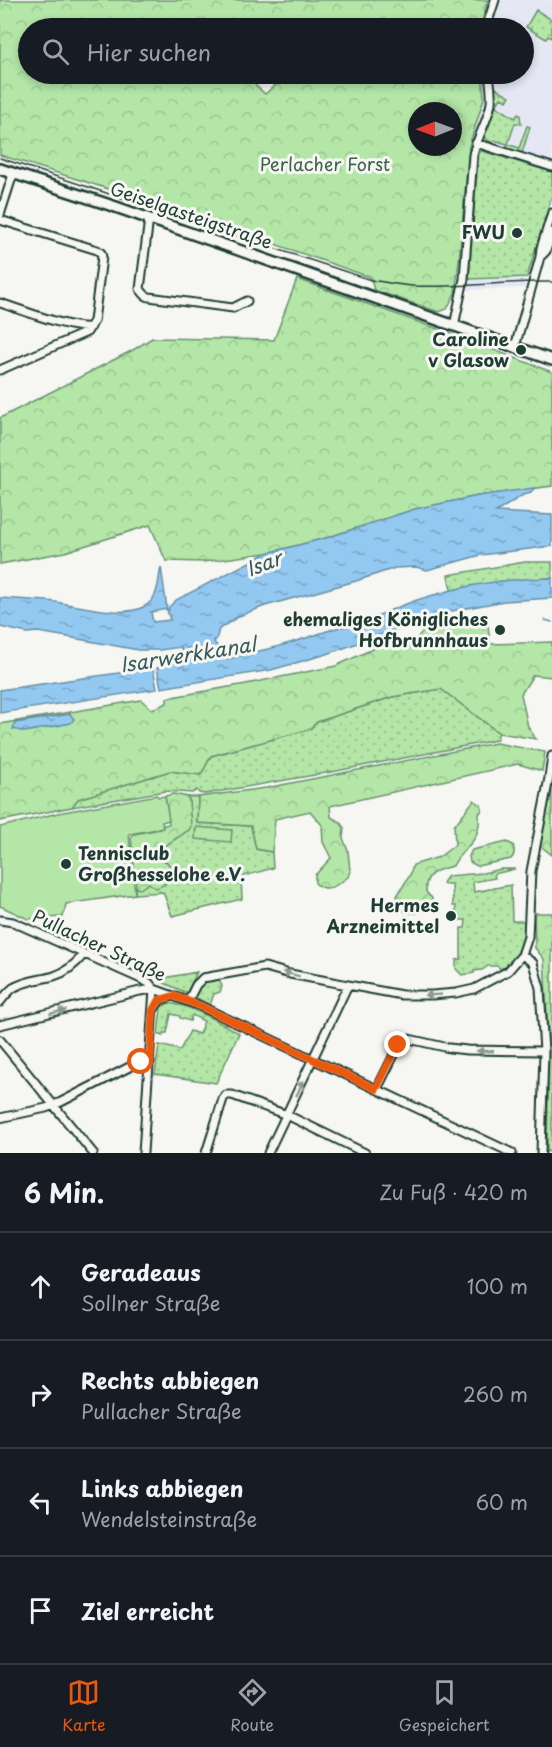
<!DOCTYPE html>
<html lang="de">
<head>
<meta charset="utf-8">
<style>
	:root { --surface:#171b24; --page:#20242c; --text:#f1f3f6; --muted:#9ea1a6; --line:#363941; --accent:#ea580c }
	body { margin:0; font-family:"Playpen Sans",sans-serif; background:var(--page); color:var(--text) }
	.compass { position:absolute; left:408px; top:102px; width:54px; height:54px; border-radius:50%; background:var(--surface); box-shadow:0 3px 9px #0003; rotate:269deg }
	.stop { position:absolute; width:18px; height:18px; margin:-14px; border:4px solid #ea580c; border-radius:50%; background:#fff }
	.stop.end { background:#ea580c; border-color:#fff; box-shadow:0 2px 6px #0008 }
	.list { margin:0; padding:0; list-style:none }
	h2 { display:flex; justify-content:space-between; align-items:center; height:78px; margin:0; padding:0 24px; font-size:26px }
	h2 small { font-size:20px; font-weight:400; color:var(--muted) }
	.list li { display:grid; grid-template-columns:39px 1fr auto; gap:18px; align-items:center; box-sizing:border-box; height:108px; padding:0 24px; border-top:2px solid var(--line) }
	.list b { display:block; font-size:22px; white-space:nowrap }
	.list p { margin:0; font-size:20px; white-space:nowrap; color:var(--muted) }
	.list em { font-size:20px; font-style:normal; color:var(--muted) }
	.icon { flex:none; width:33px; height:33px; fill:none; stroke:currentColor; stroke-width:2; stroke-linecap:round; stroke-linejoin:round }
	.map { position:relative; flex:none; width:552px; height:1153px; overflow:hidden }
	.search { position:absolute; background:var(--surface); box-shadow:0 3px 9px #0003; left:18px; right:18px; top:18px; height:66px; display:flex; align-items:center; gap:15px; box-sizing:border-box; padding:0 21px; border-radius:33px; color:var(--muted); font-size:22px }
	.sheet { height:510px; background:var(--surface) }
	nav { display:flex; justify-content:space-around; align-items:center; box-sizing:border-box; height:84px; border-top:2px solid var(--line); background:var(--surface); font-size:16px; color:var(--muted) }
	nav a { display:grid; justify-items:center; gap:3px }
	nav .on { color:var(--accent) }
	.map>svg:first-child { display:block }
</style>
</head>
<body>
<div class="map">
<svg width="552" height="1153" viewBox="0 0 552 1153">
	<defs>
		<pattern id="grass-dots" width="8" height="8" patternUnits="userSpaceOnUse" patternTransform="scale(1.5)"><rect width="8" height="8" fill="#b3e6a7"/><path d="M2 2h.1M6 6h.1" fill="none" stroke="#9ac690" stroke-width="1.8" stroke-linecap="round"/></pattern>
		<pattern id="forest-crowns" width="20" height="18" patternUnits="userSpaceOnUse" patternTransform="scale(1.5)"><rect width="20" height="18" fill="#b3e6a7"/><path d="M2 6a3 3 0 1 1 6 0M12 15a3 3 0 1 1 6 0" fill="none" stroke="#9ac690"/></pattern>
		<pattern id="water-ripples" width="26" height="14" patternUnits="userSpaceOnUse" patternTransform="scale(1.5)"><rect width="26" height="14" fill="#93c8f0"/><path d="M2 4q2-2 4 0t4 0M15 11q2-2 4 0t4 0" fill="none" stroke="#77a4c3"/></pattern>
	</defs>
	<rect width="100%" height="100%" fill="#f6f6f2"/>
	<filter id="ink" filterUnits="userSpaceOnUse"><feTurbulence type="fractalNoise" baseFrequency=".0167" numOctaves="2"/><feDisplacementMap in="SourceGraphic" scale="12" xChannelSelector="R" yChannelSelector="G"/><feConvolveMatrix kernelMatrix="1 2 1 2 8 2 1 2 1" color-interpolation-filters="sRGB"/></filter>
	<g filter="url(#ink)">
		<path fill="#e5e8f4" d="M 488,0 L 552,0 L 552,203 L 529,277 L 527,277 L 525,288 L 468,290 L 468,279 L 457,279 L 469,146 L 484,98 L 482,74 L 524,74 L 524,28 L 480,28 Z"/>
		<path fill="url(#grass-dots)" stroke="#69926e" stroke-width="1.5" d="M 536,10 L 552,20 L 552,38 L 548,36 L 546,39 L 526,27 Z
			M 494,87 L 510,96 L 507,101 L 501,98 L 496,106 L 515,118 L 518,114 L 520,115 L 521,124 L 515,123 L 508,144 L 519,148 L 527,126 L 530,127 L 522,153 L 507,148 L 507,144 L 494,140 L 493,143 C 474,137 494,119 495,106 C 496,100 494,93 494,87 Z
			M 482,151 L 552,172 L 552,195 L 527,277 L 469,279 L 478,157 L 479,153 Z
			M 525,562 L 552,562 L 552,578 L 502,581 L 451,590 L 448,575 Z
			M 441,689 L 499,733 L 496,740 L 326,773 L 205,794 L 199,793 L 197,790 L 192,793 L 165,791 L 72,807 L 77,799 L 170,771 L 201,775 L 211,756 L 309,729 L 317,722 L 392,697 Z
			M 188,797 L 198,797 L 197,823 L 251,826 L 256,849 L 272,852 L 273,868 L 241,877 L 242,899 L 172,916 L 163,892 L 135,894 L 135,889 L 161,861 L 156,859 L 157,851 L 189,818 L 189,801 Z
			M 507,842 L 513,845 C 515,851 515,855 511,859 L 477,866 L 470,862 L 469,856 L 472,850 Z
			M 501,869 L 515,869 L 494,874 L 495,878 L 473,882 L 474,892 L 511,885 L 512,921 L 525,921 C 524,940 519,962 500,969 L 498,966 L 488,966 L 482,970 L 474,971 L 474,973 L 462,975 L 456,969 L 456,960 L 461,959 L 461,928 L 465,928 L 466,920 L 456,920 L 456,906 L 453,906 L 452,884 L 443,884 L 444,881 L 448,876 L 483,873 Z
			M 197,972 L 187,993 L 164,983 L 164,978 Z
			M 218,978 L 222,986 L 220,992 L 214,994 L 210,1005 L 193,996 C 200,982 202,980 218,978 Z
			M 169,1003 C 194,1006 217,1022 239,1033 L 216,1083 L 155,1074 L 159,1045 L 180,1050 L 190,1031 L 199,1034 L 204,1021 L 192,1015 L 190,1021 L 180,1018 L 180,1016 L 171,1014 L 167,1033 L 164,1033 L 163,1036 L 158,1034 L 161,1007 Z"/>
		<path fill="url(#forest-crowns)" stroke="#69926e" stroke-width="1.5" fill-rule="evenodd" d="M 0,0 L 488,0 L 480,28 L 28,28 L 28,74 L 270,74 L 255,85 L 265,94 L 281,80 L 274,74 L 482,74 L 484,98 L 469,146 L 459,261 L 455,293 L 447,309 L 439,312 L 374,290 L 370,277 L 188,214 L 0,155 ZM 417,111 L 453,111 L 453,147 L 417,147 Z
			M 297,279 L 449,333 L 552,372 L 552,486 L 478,496 L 415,509 L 326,538 L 267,553 L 203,562 L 166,561 L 150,525 L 65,552 L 0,564 L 0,418 L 133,350 L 152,338 L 274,340 Z
			M 487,614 L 490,644 L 552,642 L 552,677 L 533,675 L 521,694 L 528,727 L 536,739 L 499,733 L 441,689 L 392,697 L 317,722 L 310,729 L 211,756 L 201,775 L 170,771 L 78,799 L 72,807 L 0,821 L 0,724 L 141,700 L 152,709 L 167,703 L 167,698 L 246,684 L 336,666 L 394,639 L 410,647 L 426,627 ZM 70,714 L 70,723 L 44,728 L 15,723 Z
			M 496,743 L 545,752 L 542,771 L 518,764 L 330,806 L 331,817 L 340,822 L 344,828 L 343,838 L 348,851 L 350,871 L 348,877 C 338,885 326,894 315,883 L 315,875 L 331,858 L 323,842 L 322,825 L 310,811 L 275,819 L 272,852 L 256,849 L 251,826 L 197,823 L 198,797 L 266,788 Z
			M 552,783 L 552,855 L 538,844 Z
			M 173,794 L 188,797 L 189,801 L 191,826 L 189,830 L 157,851 L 156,859 L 167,862 L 171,868 C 169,879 167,886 155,888 L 149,883 L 140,889 L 136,888 L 133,890 L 136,886 L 131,838 L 134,834 L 160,829 L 164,825 L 169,824 L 165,796 Z
			M 474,800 L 481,805 L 482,810 L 479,814 C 481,846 464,843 453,866 C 441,869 428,871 426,885 C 425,892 427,894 432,898 L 431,907 L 416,913 L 405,912 L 398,903 L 397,896 L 410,875 L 413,865 L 439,857 L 455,845 L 454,826 Z
			M 534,913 L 552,913 L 552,1153 L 547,1151 L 549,1052 L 544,959 L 535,948 Z"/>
		<path fill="#b3e6a7" stroke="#69926e" stroke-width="1.5" d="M 157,795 L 158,797 L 165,796 L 169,820 L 162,822 L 163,828 L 129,834 L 135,894 L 66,904 L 63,917 L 28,919 L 0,906 L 0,827 L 58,813 Z
			M 196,827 L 232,830 L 231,842 L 195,839 Z"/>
		<path fill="url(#water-ripples)" stroke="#6590a5" stroke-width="1.5" d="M 534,488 L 531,493 L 523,495 L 496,512 L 552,515 L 552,546 L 481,555 L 427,570 L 416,567 L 395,568 L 356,581 L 265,606 L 239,616 L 219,629 L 216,640 L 214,640 L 215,644 L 217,645 L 225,659 L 237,657 L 238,655 C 277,649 312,636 348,624 C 357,621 366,620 375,617 C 393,609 411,601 430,596 C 469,584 511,578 552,578 L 552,598 L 504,601 L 441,613 L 327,654 L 271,670 L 161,688 L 157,668 C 167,661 172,667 181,656 L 181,647 L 159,650 L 138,650 L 62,636 L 38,632 L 27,633 L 0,627 L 0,598 C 15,599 31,600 47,601 C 72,603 121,619 143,607 C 159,600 158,581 161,567 L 167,609 L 151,612 L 153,622 L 170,620 L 167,610 L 169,610 L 169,607 L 176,600 L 267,553 L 326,538 L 415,509 L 478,496 Z
			M 153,668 L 157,689 L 0,713 L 0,690 Z
			M 70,714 L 74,719 L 71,723 L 25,732 L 13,729 L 15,723 Z"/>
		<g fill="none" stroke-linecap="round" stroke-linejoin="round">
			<path stroke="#6590a5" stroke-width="1.5" d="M 545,620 L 552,622"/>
			<g stroke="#1f3d34" stroke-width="11">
				<path id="minor" d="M 486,28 L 495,0
					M 476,143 L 552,167
					M 0,215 L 13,174
					M 149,219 L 140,289 L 145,295 L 149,297 L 233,308 L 247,301
					M 0,220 L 97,250 L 101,253 L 102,257 L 94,321 L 87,332 L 0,370
					M 540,257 L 546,251 L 552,232
					M 0,303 C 23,310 69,329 91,327
					M 454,326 L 464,279 L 473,155 C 477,137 488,121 491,103 C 492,93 490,83 489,74
					M 515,347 L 540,257 L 541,248 L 552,213
					M 0,920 L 13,922 L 141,979 L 149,983 L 154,989 L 198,1005 L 512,1153
					M 522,955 L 533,963 L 540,988 L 544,1051 L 541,1153
					M 188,1001 L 196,985 L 203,978 L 265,967 L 290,974 L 348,985 L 402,995 L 432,995 L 456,993 L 474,989 L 508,971 L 522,955 L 528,937 L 531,871 L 549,778 L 552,756
					M 0,1002 C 4,997 8,992 13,988 C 26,980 40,980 54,976 C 67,972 76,964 84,954
					M 153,1010 L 160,1000 L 172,996
					M 0,1025 L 140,991 L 154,989
					M 0,1040 L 93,1153
					M 377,1089 L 402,1039 L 409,1039 L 449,1048 L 467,1050 L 544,1051
					M 0,1118 L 46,1108 L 61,1102 L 141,1061 L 150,1062
					M 143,1153 L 154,989
					M 206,1153 L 223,1099 L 226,1095 L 232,1095 L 287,1115 L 365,1153
					M 268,1153 L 348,985"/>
			</g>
			<g stroke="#1f3d34" stroke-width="14">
				<path id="secondary" d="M 0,169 L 113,206 L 552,360"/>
			</g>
			<use href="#minor" stroke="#f6f6f2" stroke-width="7"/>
			<use href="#secondary" stroke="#f6f6f2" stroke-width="9"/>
			<path stroke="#1f3d34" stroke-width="1.5" d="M 0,158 L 371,280 C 385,282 399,285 413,286 C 458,288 506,281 552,282"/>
		</g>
		<defs><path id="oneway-solid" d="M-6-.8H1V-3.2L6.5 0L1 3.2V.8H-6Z" transform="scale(1.5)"/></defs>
		<g fill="#8a9a93">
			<use href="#oneway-solid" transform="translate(291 974) rotate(-165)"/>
			<use href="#oneway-solid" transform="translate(433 995) rotate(177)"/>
			<use href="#oneway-solid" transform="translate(58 1012) rotate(-13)"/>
			<use href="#oneway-solid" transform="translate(485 1051) rotate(-178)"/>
			<use href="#oneway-solid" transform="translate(300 1088) rotate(-65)"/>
		</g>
	</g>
	<g fill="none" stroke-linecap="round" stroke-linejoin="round" filter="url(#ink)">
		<path stroke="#ea580c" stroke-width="8" d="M 141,1062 L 150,1062 L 153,1010 L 156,1005 L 160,1000 L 174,996 L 198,1005 L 376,1089 L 398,1045"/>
	</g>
	<g fill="#1f3d34" stroke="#f6f6f2" stroke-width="2">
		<circle cx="517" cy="233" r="6"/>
		<circle cx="521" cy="350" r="6"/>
		<circle cx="500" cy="630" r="6"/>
		<circle cx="66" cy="864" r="6"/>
		<circle cx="451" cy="916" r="6"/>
	</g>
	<g text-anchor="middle" stroke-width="6" stroke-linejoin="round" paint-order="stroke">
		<g font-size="18" fill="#3d5f4b" stroke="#f6f6f2">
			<text x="325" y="171">Perlacher Forst</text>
		</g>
		<g font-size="18" fill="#1f3d34" stroke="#f6f6f2">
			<text transform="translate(191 216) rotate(19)" y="6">Geiselgasteigstraße</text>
			<text transform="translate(99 946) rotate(25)" y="6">Pullacher Straße</text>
		</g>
		<g font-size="18" font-weight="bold" fill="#1f3d34" stroke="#f6f6f2" text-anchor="end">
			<text x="505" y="239">FWU</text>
			<text x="509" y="346">Caroline<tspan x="509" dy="21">v Glasow</tspan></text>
			<text x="488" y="626">ehemaliges Königliches<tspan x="488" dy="21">Hofbrunnhaus</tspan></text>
			<text x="78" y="860" text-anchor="start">Tennisclub<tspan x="78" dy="21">Großhesselohe e.V.</tspan></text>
			<text x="439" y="912">Hermes<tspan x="439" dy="21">Arzneimittel</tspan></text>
		</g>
		<g font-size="20" font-style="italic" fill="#36595a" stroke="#f6f6f2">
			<text transform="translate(264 564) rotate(-21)" y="7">Isar</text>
			<text transform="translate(188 655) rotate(-9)" y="7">Isarwerkkanal</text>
		</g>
	</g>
</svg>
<svg class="compass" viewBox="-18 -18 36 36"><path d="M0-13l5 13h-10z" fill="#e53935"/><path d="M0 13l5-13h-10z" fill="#9ea1a6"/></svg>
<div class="stop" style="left:141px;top:1062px"></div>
<div class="stop end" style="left:398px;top:1045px"></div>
<div class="search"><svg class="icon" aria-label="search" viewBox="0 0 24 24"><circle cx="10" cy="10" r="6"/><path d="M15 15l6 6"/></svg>Hier suchen</div>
</div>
<section class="sheet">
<h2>6 Min.<small>Zu Fuß · 420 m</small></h2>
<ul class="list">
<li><svg class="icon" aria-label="ahead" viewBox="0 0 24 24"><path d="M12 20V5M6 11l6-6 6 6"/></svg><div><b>Geradeaus</b><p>Sollner Straße</p></div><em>100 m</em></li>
<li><svg class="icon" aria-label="right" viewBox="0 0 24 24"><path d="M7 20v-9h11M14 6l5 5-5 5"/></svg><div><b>Rechts abbiegen</b><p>Pullacher Straße</p></div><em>260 m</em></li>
<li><svg class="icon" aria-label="left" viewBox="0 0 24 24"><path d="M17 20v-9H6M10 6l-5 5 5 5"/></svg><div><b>Links abbiegen</b><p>Wendelsteinstraße</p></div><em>60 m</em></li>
<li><svg class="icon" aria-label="arrive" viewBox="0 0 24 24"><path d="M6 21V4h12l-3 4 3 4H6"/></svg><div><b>Ziel erreicht</b></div></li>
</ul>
</section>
<nav>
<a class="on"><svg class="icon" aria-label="map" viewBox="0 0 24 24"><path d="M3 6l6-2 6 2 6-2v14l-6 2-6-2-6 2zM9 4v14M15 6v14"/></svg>Karte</a>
<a><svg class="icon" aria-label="directions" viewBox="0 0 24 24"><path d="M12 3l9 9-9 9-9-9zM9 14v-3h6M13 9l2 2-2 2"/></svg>Route</a>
<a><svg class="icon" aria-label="saved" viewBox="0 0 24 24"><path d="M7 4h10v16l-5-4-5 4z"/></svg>Gespeichert</a>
</nav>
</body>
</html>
